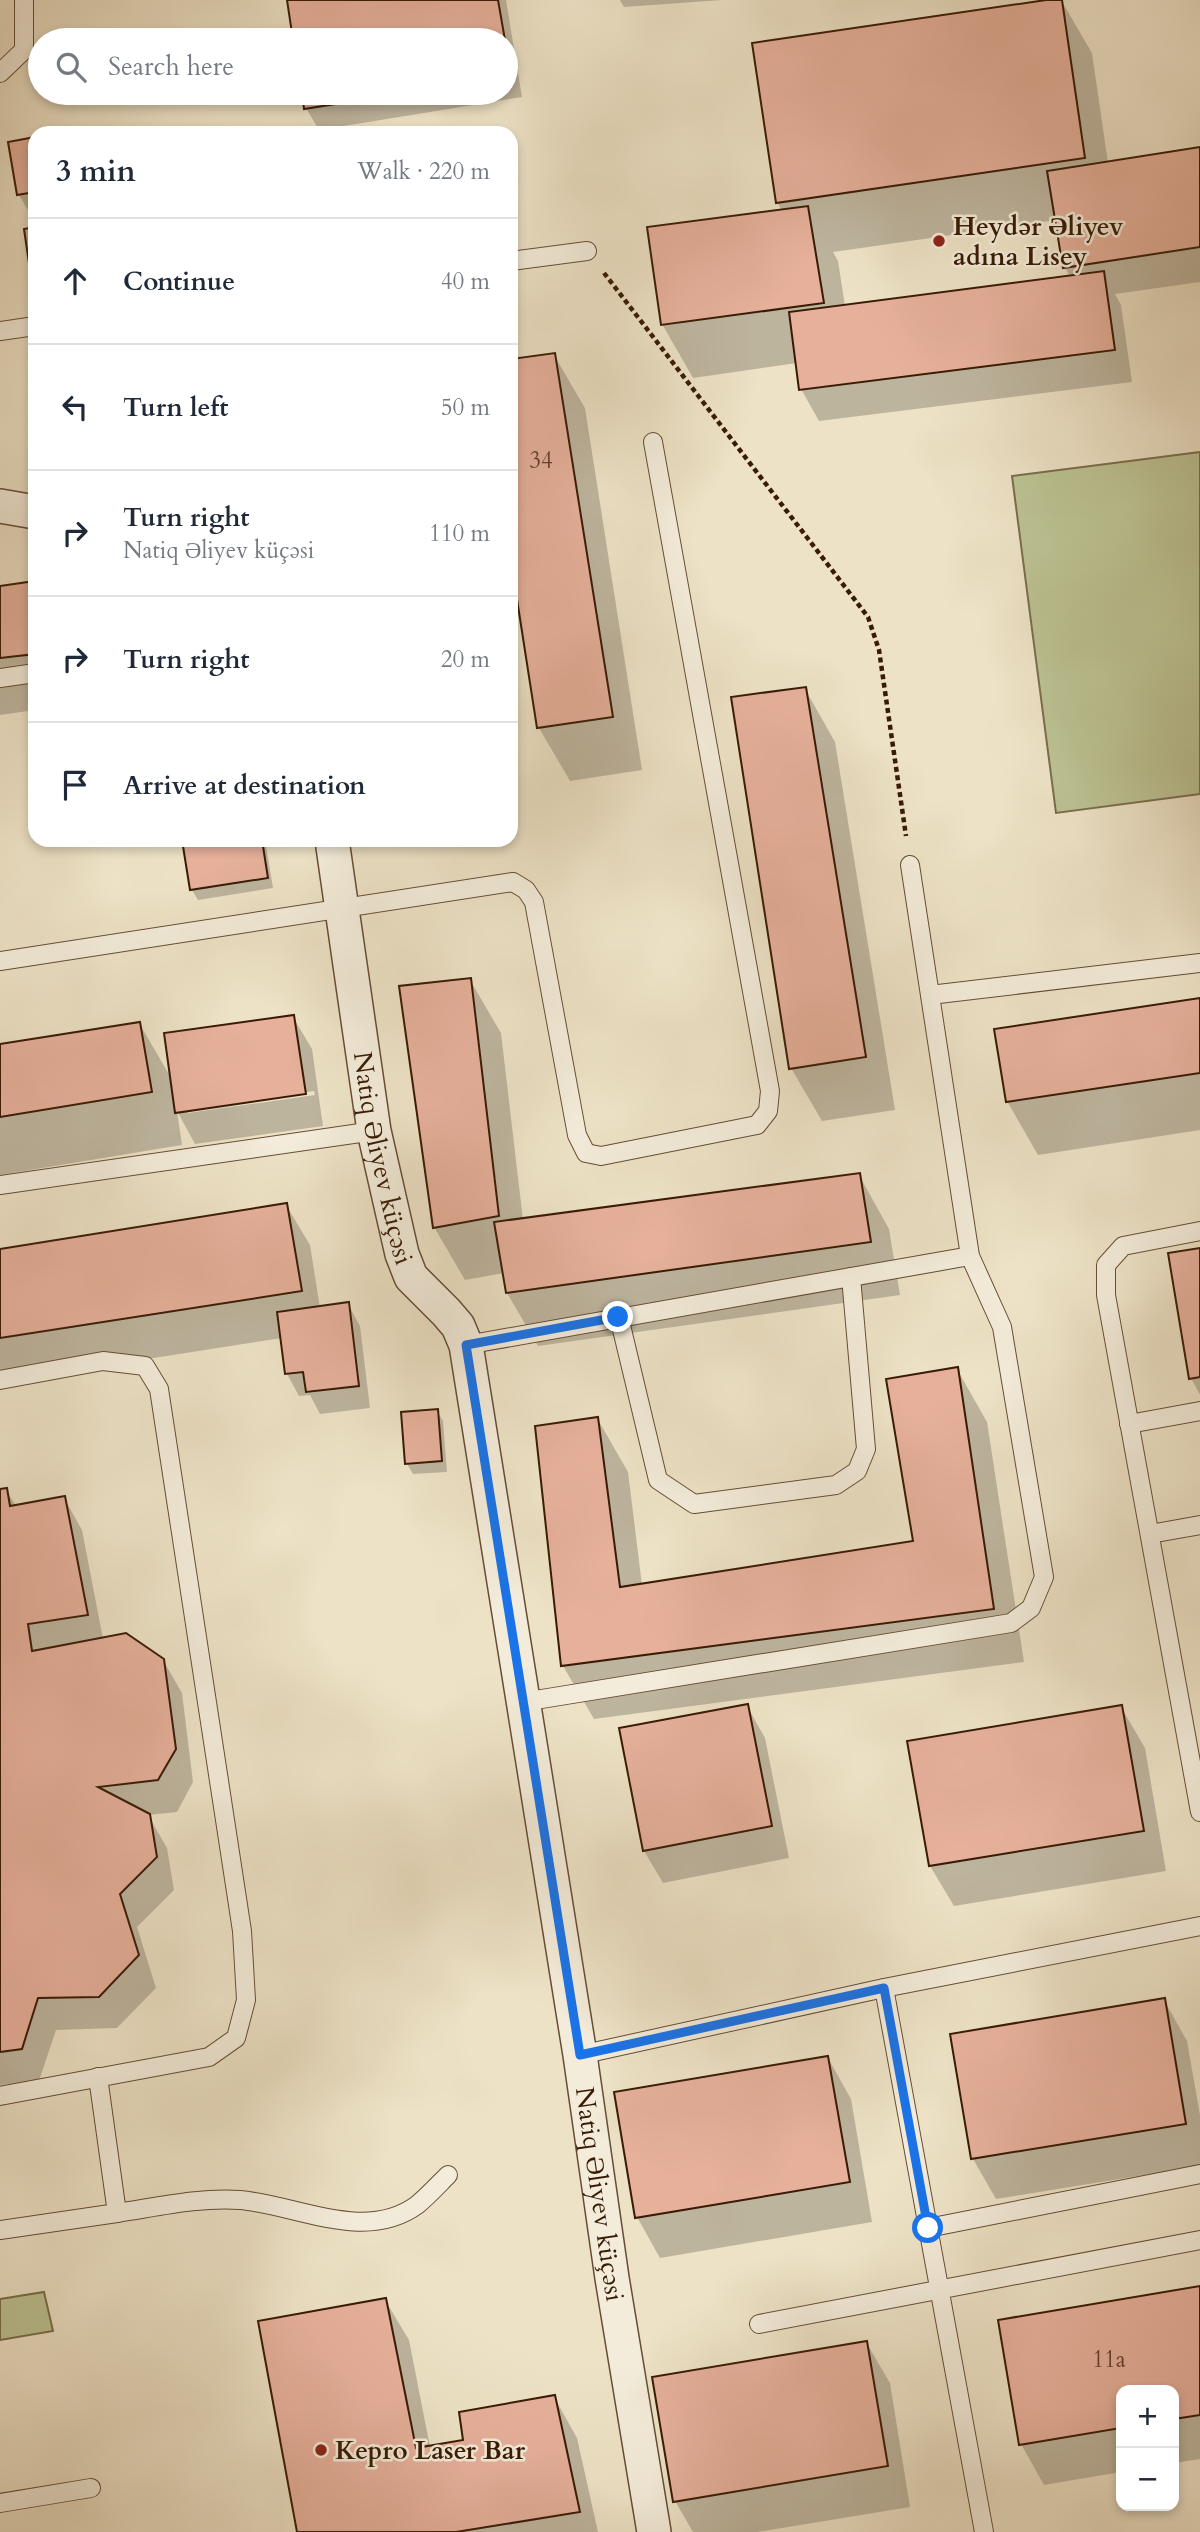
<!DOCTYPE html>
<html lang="en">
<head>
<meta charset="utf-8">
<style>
  body { margin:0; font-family:Cardo,serif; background:#f2f2f3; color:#1f2937 }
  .controls { position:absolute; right:21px; bottom:21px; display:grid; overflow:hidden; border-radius:14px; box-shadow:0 4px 10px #0003 }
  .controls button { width:63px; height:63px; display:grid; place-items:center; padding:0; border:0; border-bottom:2px solid #e0e1e3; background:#fff; color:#1f2937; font:35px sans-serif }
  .stop { position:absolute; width:21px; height:21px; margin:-16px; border:5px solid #1a73e8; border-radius:50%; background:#fff }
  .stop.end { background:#1a73e8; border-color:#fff; box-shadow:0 2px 7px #0008 }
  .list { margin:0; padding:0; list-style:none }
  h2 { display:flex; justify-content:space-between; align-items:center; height:91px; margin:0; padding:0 28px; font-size:30px }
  h2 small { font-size:23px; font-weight:400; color:#747a83 }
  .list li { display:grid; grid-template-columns:46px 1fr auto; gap:21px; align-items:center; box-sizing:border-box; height:126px; padding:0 28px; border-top:2px solid #e0e1e3 }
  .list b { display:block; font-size:26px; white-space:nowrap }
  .list p { margin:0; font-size:23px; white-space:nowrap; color:#747a83 }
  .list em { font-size:23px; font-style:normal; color:#747a83 }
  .icon { flex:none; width:38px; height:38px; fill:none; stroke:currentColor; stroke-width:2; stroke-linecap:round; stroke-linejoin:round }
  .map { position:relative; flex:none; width:1200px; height:2532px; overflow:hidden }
  .search { position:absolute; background:#fff; box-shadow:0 4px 10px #0003; left:28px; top:28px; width:490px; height:77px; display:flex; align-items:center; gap:18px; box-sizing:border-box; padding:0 24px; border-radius:38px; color:#747a83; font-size:26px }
  .panel { position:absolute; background:#fff; box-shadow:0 4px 10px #0003; left:28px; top:126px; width:490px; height:721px; border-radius:21px }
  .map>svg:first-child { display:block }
</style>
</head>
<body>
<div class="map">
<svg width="1200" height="2532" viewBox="0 0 1200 2532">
  <rect width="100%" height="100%" fill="#ede2c6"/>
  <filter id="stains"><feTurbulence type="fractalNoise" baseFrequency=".00286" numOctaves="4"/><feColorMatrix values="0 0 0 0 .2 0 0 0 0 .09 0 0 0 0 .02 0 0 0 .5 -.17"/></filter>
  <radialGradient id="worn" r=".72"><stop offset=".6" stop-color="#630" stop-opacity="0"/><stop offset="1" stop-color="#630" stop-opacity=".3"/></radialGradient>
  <g fill="#bcc293" stroke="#7a6e4c" stroke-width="2">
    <polygon points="1200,452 1200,794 1056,813 1012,476"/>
    <polygon points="44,2292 53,2331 0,2340 0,2299"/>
  </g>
  <g fill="#0003" fill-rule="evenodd">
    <polygon points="289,0 506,0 522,97 319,130 306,108 304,93 506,93 506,40 295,40"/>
    <polygon points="620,0 722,0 624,7"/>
    <path d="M1058,0h3l31,53 16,110 92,-14v133l-85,12 6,11 11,77 -313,39 -18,-32 -4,-26 -104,15 -31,-54 120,-113 -5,-9zM1056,220l9,47 5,10 -225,29 -7,-45 -5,-9z"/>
    <polygon points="35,139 35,216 32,217 19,195"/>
    <polygon points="554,355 585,408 642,770 570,781 539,728 511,550 511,361"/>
    <polygon points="35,583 35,710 0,715 0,588"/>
    <polygon points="805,689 835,742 895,1110 822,1121 791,1068"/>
    <polygon points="184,840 265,840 273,888 198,900 192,890"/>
    <polygon points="470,980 501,1033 523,1220 859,1175 889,1229 900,1295 538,1346 507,1293 504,1273 465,1280 434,1227"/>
    <polygon points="1200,1000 1200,1130 1038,1155 1007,1101"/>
    <path d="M293,1017l19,32 11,77 -128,18 -18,-33 5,34 -182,30v-129l139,-23 34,58zM314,1091l1,4 -127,18v-4z"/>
    <polygon points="286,1205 310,1245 320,1308 348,1304 360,1326 370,1408 320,1414 310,1395 299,1396 287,1374 282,1338 0,1382 0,1251"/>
    <polygon points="1200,1250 1200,1395 1191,1378"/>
    <polygon points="957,1369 987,1422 1024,1662 594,1719 563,1666 597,1418 628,1472 642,1585 916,1542"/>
    <polygon points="437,1411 443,1421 447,1472 413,1474 407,1464"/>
    <polygon points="0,1490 6,1490 16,1506 64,1498 82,1530 103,1639 163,1660 182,1693 193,1782 177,1812 148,1815 167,1848 174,1890 137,1927 156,1988 117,2028 56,2030 39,2081 0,2085"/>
    <polygon points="747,1706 765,1738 789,1858 663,1883 644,1851 621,1729"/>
    <polygon points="1121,1707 1145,1748 1166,1871 954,1906 930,1866 910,1742"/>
    <polygon points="1164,2000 1187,2041 1200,2115 1200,2166 996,2199 973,2159 952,2035"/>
    <polygon points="828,2058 851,2099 872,2222 660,2258 637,2217"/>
    <polygon points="1200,2287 1200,2459 1174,2463 1174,2390 1121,2390 1121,2472 1044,2485 1021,2444"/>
    <polygon points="385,2300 409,2340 430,2447 465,2441 554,2397 577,2438 598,2532 298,2532"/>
    <polygon points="866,2342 890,2383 910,2507 757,2532 693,2532 675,2501"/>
  </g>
  <g fill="#e6b09b" stroke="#391b05" stroke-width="2">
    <polygon points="287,0 498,0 505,40 293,40"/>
    <polygon points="1046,0 1062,0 1085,158 776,203 752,43"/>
    <polygon points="302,93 404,93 304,109"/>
    <polygon points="35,137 35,192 17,195 8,142"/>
    <polygon points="1200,147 1200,247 1063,268 1047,171"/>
    <polygon points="808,206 824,303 661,325 647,227"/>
    <polygon points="35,227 35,284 32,284 24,229"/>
    <polygon points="1104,271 1115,350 799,390 789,312"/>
    <polygon points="555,353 613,717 537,728 511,561 511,359"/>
    <polygon points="35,581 35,654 0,658 0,586"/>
    <polygon points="806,687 866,1057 789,1069 731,697"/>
    <polygon points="182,840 262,840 268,878 190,890"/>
    <polygon points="471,978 499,1216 433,1228 399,986"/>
    <polygon points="1200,998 1200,1073 1006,1102 994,1029"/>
    <polygon points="294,1015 306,1094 175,1113 164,1033"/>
    <polygon points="140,1022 152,1092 0,1117 0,1044"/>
    <polygon points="860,1173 871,1242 506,1293 494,1222"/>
    <polygon points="287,1203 302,1291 0,1338 0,1249"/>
    <polygon points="1200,1248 1200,1377 1189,1379 1168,1253"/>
    <polygon points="349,1302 359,1386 306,1392 303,1372 285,1374 277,1312"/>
    <polygon points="958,1367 994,1609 561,1666 535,1426 598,1417 620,1587 913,1541 886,1379"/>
    <polygon points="438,1409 442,1461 405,1464 401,1412"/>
    <polygon points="7,1488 10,1506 65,1496 88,1615 28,1624 32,1651 126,1633 164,1659 176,1749 158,1780 98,1787 150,1814 157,1857 120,1894 139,1955 99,1997 38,1998 22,2049 0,2052 0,1489"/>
    <polygon points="748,1704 772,1826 643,1851 619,1728"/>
    <polygon points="1122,1705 1144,1831 929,1866 907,1741"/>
    <polygon points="1165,1998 1186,2124 971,2159 950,2034"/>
    <polygon points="828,2056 850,2182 635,2218 614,2092"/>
    <polygon points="1200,2286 1200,2415 1174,2419 1174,2390 1121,2390 1121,2428 1019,2445 998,2320"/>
    <polygon points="386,2298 416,2448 463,2440 459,2412 555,2395 580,2512 456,2532 297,2532 258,2321"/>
    <polygon points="867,2341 888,2466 673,2502 652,2377"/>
  </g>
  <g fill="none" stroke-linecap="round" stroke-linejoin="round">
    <defs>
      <g id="service">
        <polyline points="0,73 24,50 24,0"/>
        <polyline points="511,261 587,251"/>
        <polyline points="0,331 35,326"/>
        <polyline points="0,678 35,673"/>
        <polyline points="0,961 513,882 526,890 534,902 577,1135 586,1153 601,1156 757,1125 768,1111 770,1091 653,442"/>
        <polyline points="930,995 1200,963"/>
        <polyline points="0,1185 374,1131"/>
        <polyline points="1200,1231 1123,1246 1106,1265 1106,1295 1200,1812"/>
        <polyline points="619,1317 658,1480 694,1504 836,1485 857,1471 866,1449 851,1277"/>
        <polyline points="466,1345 970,1256"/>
        <polyline points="0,1380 103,1361 145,1366 159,1389 242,1931 246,2000 236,2038 209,2057 0,2096"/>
        <polyline points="1129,1424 1200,1411"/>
        <polyline points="1150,1534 1200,1525"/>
        <polyline points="523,1702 1011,1623 1031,1608 1044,1577 1002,1327 970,1256 910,865"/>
        <polyline points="884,1988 984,2532"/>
        <polyline points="580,2055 884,1988 1200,1926"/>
        <path d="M117,2213c40,-6 83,-16 123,-13 57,5 125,43 177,5 11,-9 21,-20 31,-30"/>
        <polyline points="928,2228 1200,2174"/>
        <polyline points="0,2230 117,2213 98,2077"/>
        <polyline points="759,2324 1200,2240"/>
        <polyline points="0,2503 91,2488"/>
      </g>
      <g id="minor">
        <polyline points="0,506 35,512"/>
        <path id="s1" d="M332,840l42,291 28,123 9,23 35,35 12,14 8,19 114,710 32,223 42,254"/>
      </g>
    </defs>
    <use href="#service" stroke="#664d35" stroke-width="20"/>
    <use href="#minor" stroke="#664d35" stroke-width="36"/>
    <polyline stroke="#391b05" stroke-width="4.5" stroke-dasharray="5 3.5" stroke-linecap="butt" points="604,273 868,617 879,650 906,836"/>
    <use href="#service" stroke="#f3ecda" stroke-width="18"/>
    <use href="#minor" stroke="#f3ecda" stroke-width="33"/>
  </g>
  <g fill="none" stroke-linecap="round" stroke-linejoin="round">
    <polyline stroke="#1a73e8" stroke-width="9" points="618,1317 466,1345 580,2055 884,1988 928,2228"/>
  </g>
  <g fill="#8f2418" stroke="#f3ecda" stroke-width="2.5">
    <circle cx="939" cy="241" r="7"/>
    <circle cx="321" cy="2450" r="7"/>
  </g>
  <g text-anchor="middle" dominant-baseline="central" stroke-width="5" stroke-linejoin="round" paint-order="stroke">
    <g font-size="23" fill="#64402a">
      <text x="541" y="460">34</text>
      <text x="1109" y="2359">11a</text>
    </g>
    <g font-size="26" font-weight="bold" fill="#391b05" stroke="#f3ecda" text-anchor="start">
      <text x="953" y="226">Heydər Əliyev<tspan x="953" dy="30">adına Lisey</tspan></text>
      <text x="335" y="2450">Kepro Laser Bar</text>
    </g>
    <g font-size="26" fill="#391b05" stroke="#f3ecda">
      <text stroke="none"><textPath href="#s1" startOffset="322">Natiq Əliyev küçəsi</textPath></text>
      <text stroke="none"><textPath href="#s1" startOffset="1393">Natiq Əliyev küçəsi</textPath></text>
    </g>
  </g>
  <rect width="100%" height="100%" filter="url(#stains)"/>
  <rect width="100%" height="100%" fill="url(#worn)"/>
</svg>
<div class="controls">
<button>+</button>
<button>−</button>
</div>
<div class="stop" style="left:928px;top:2228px"></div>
<div class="stop end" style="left:618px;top:1317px"></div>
<div class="search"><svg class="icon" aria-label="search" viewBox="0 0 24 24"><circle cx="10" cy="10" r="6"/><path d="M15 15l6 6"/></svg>Search here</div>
<section class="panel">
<h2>3 min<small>Walk · 220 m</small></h2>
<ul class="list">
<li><svg class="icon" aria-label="ahead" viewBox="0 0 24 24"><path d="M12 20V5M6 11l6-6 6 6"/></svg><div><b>Continue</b></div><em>40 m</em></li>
<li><svg class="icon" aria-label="left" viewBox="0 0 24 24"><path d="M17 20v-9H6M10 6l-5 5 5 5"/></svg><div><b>Turn left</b></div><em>50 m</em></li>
<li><svg class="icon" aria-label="right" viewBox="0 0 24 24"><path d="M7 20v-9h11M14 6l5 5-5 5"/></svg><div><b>Turn right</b><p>Natiq Əliyev küçəsi</p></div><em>110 m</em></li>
<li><svg class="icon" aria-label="right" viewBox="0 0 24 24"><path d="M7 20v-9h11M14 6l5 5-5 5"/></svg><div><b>Turn right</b></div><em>20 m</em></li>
<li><svg class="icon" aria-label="arrive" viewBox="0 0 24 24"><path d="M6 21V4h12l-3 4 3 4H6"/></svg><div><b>Arrive at destination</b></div></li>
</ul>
</section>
</div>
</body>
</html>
